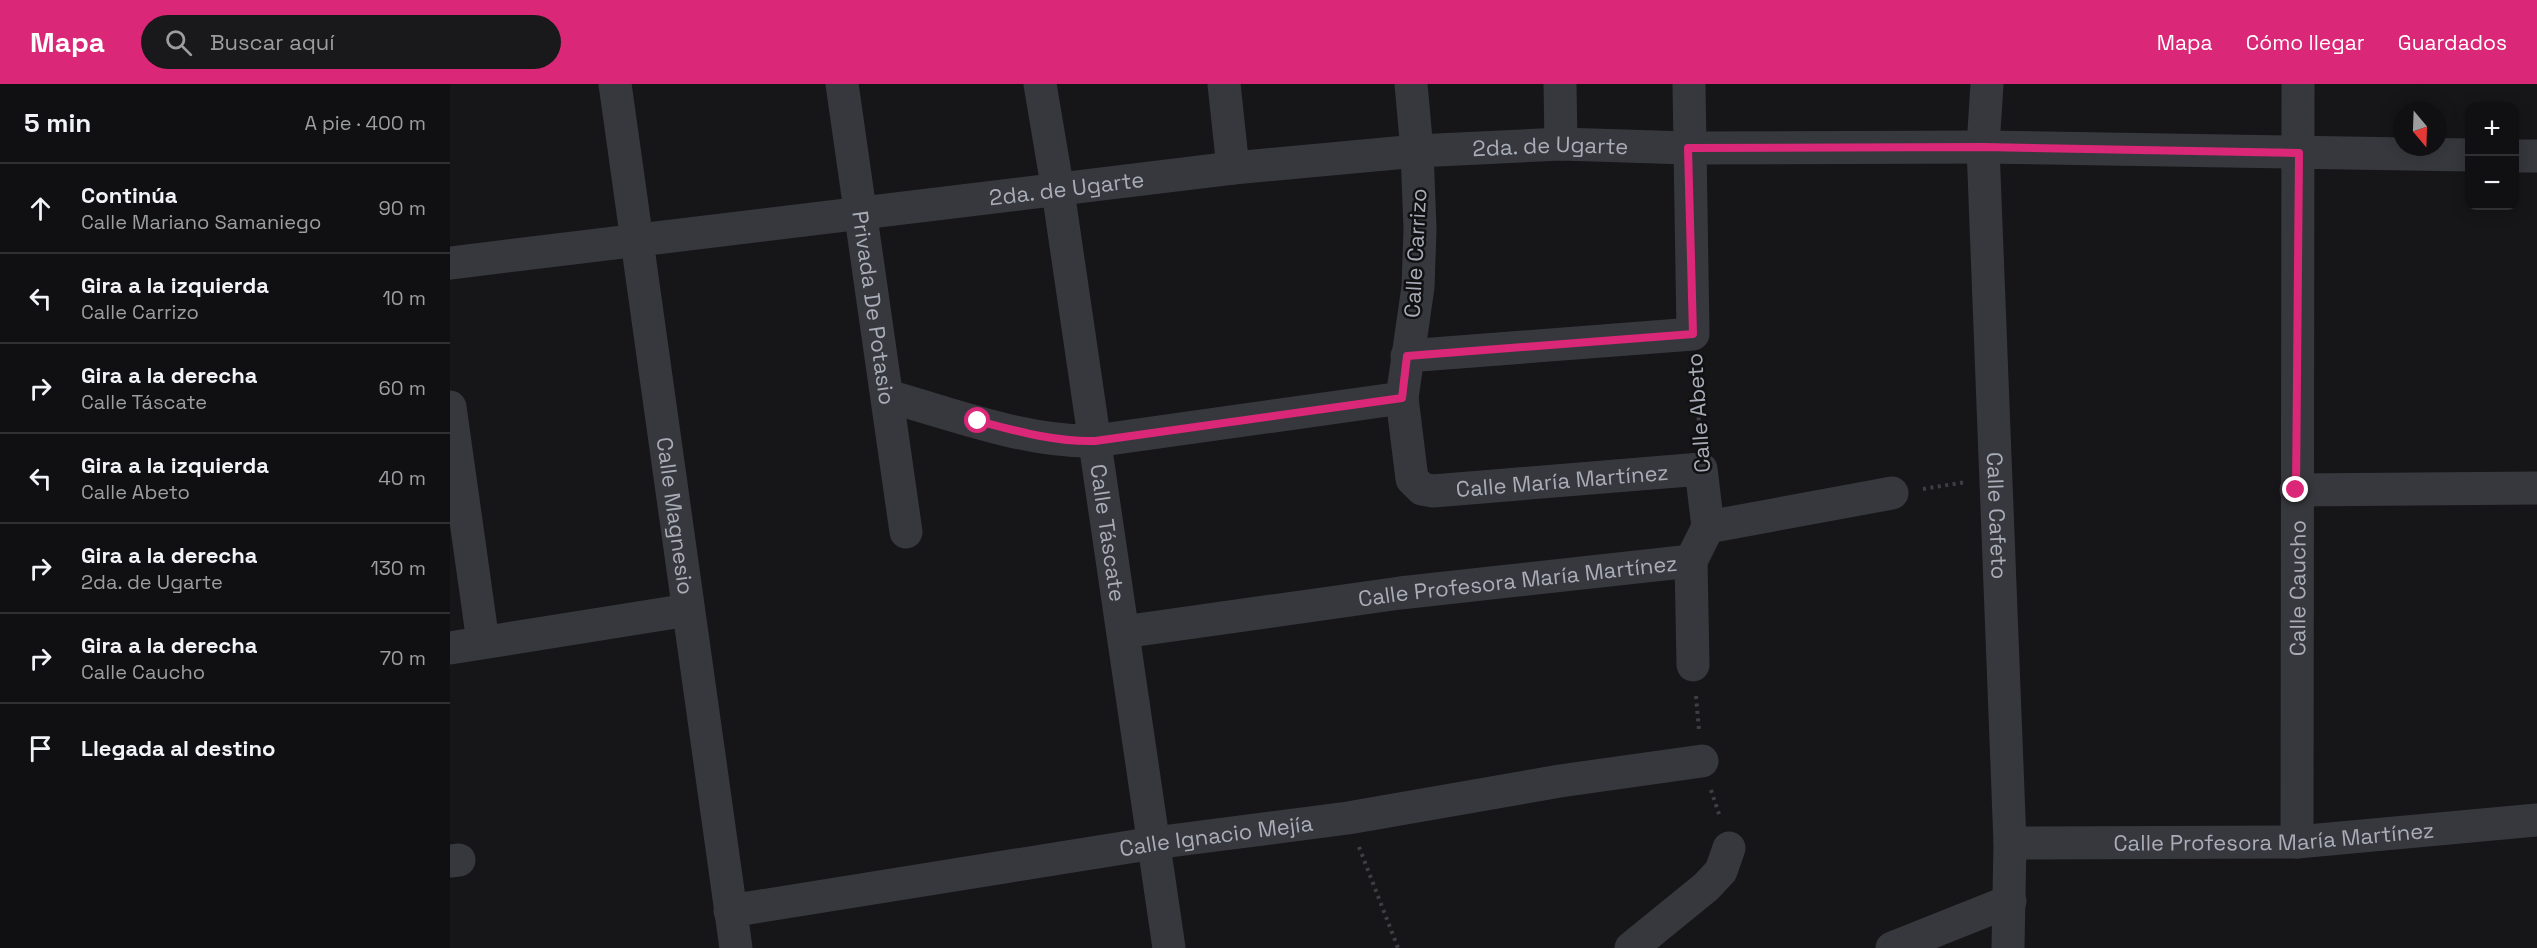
<!DOCTYPE html>
<html lang="es">
<head>
<meta charset="utf-8">
<style>
  body { margin:0; font-family:"Space Grotesk",sans-serif; background:#19191b; color:#f1f3f6 }
  .controls { position:absolute; right:18px; top:18px; display:grid; overflow:hidden; border-radius:12px; box-shadow:0 3px 15px #0003 }
  .controls button { width:54px; height:54px; display:grid; place-items:center; padding:0; border:0; border-bottom:2px solid #303032; background:#101012; color:#f1f3f6; font:30px sans-serif }
  .compass { position:absolute; left:1943px; top:18px; width:54px; height:54px; border-radius:50%; background:#101012; box-shadow:0 3px 15px #0003; rotate:161deg }
  .stop { position:absolute; width:18px; height:18px; margin:-14px; border:4px solid #db2777; border-radius:50%; background:#fff }
  .stop.end { background:#db2777; border-color:#fff; box-shadow:0 2px 6px #0008 }
  .list { margin:0; padding:0; list-style:none }
  h2 { display:flex; justify-content:space-between; align-items:center; height:78px; margin:0; padding:0 24px; font-size:26px }
  h2 small { font-size:20px; font-weight:400; color:#9c9d9f }
  .list li { display:grid; grid-template-columns:39px 1fr auto; gap:18px; align-items:center; box-sizing:border-box; height:90px; padding:0 24px; border-top:2px solid #303032 }
  .list b { display:block; font-size:22px; white-space:nowrap }
  .list p { margin:0; font-size:20px; white-space:nowrap; color:#9c9d9f }
  .list em { font-size:20px; font-style:normal; color:#9c9d9f }
  .icon { flex:none; width:33px; height:33px; fill:none; stroke:currentColor; stroke-width:2; stroke-linecap:round; stroke-linejoin:round }
  .map { position:relative; flex:none; width:2087px; height:864px; overflow:hidden }
  header { display:flex; align-items:center; gap:36px; box-sizing:border-box; height:84px; padding:0 30px; background:#db2777; color:#fff }
  header strong { font-size:28px }
  nav { display:flex; gap:33px; margin-inline-start:auto; font-size:21px }
  .search { width:420px; height:54px; background:#19191b; display:flex; align-items:center; gap:15px; box-sizing:border-box; padding:0 21px; border-radius:33px; color:#9c9d9f; font-size:22px }
  main { display:flex }
  aside { flex:1; background:#101012 }
  .map>svg:first-child { display:block }
</style>
</head>
<body>
<header>
<strong>Mapa</strong>
<div class="search"><svg class="icon" aria-label="search" viewBox="0 0 24 24"><circle cx="10" cy="10" r="6"/><path d="M15 15l6 6"/></svg>Buscar aquí</div>
<nav><a>Mapa</a><a>Cómo llegar</a><a>Guardados</a></nav>
</header>
<main>
<aside>
<h2>5 min<small>A pie · 400 m</small></h2>
<ul class="list">
<li><svg class="icon" aria-label="ahead" viewBox="0 0 24 24"><path d="M12 20V5M6 11l6-6 6 6"/></svg><div><b>Continúa</b><p>Calle Mariano Samaniego</p></div><em>90 m</em></li>
<li><svg class="icon" aria-label="left" viewBox="0 0 24 24"><path d="M17 20v-9H6M10 6l-5 5 5 5"/></svg><div><b>Gira a la izquierda</b><p>Calle Carrizo</p></div><em>10 m</em></li>
<li><svg class="icon" aria-label="right" viewBox="0 0 24 24"><path d="M7 20v-9h11M14 6l5 5-5 5"/></svg><div><b>Gira a la derecha</b><p>Calle Táscate</p></div><em>60 m</em></li>
<li><svg class="icon" aria-label="left" viewBox="0 0 24 24"><path d="M17 20v-9H6M10 6l-5 5 5 5"/></svg><div><b>Gira a la izquierda</b><p>Calle Abeto</p></div><em>40 m</em></li>
<li><svg class="icon" aria-label="right" viewBox="0 0 24 24"><path d="M7 20v-9h11M14 6l5 5-5 5"/></svg><div><b>Gira a la derecha</b><p>2da. de Ugarte</p></div><em>130 m</em></li>
<li><svg class="icon" aria-label="right" viewBox="0 0 24 24"><path d="M7 20v-9h11M14 6l5 5-5 5"/></svg><div><b>Gira a la derecha</b><p>Calle Caucho</p></div><em>70 m</em></li>
<li><svg class="icon" aria-label="arrive" viewBox="0 0 24 24"><path d="M6 21V4h12l-3 4 3 4H6"/></svg><div><b>Llegada al destino</b></div></li>
</ul>
</aside>
<div class="map">
<svg width="2087" height="864" viewBox="0 0 2087 864">
  <rect width="100%" height="100%" fill="#161618"/>
  <g fill="none" stroke-linecap="round" stroke-linejoin="round">
    <g stroke="#3d3f44" stroke-width="4" stroke-dasharray="3 4.5" stroke-linecap="butt">
      <polyline points="1245,281 1250,355"/>
      <polyline points="1473,405 1516,398"/>
      <polyline points="1246,612 1249,646"/>
      <polyline points="1261,706 1270,733"/>
      <polyline points="909,763 948,864"/>
    </g>
    <g stroke="#37383d" stroke-width="33">
      <path id="s1" d="M165,0l121,864"/>
      <path id="s2" d="M392,0l64,448"/>
      <path id="s3" d="M590,0l18,107 111,757"/>
      <polyline points="774,0 783,84"/>
      <path id="s4" d="M961,0l6,67 3,78 -2,58 -16,111 10,81 10,10 11,2 268,-22 7,58"/>
      <polyline points="1110,0 1111,60"/>
      <path id="s5" d="M1537,0l-4,63 27,696 -2,105"/>
      <polyline points="2064,72 2087,72"/>
      <path id="s6" d="M0,179l783,-95 184,-17 144,-7 127,4 295,-1 487,8"/>
      <polyline points="957,272 1243,250 1239,0"/>
      <path d="M437,312c66,18 140,47 208,45l307,-43"/>
      <polyline points="0,323 33,558"/>
      <polyline points="1846,406 2087,404"/>
      <polyline points="1258,443 1442,409"/>
      <polyline points="1241,477 1243,581"/>
      <path id="s7" d="M673,548l277,-39 291,-32 17,-34"/>
      <polyline points="0,564 238,526"/>
      <path id="s8" d="M1847,758l1,-758"/>
      <path id="s9" d="M1560,759l287,-1 240,-22"/>
      <polyline points="0,777 9,776"/>
      <path id="s10" d="M280,827l424,-68 194,-25 212,-37 142,-20"/>
      <polyline points="1181,864 1256,803 1271,787 1279,764"/>
      <polyline points="1442,864 1560,817"/>
    </g>
  </g>
  <g fill="none" stroke-linecap="round" stroke-linejoin="round">
    <path stroke="#db2777" stroke-width="8" d="M528,337c39,10 76,21 117,20l307,-43 5,-42 286,-22 -5,-186 295,-1 316,6 -3,337"/>
  </g>
  <g text-anchor="middle" dominant-baseline="central" stroke-width="5" stroke-linejoin="round" paint-order="stroke">
    <g font-size="22" fill="#a8adb8" stroke="#111113">
      <text stroke="none"><textPath href="#s6" startOffset="1107">2da. de Ugarte</textPath></text>
      <text stroke="none"><textPath href="#s6" startOffset="621">2da. de Ugarte</textPath></text>
      <text transform="translate(965 169) rotate(-87)">Calle Carrizo</text>
      <text stroke="none"><textPath href="#s2" startOffset="226">Privada De Potasio</textPath></text>
      <text transform="translate(1248 329) rotate(-94)">Calle Abeto</text>
      <text stroke="none"><textPath href="#s4" startOffset="552">Calle María Martínez</textPath></text>
      <text stroke="none"><textPath href="#s1" startOffset="436">Calle Magnesio</textPath></text>
      <text stroke="none"><textPath href="#s5" startOffset="432">Calle Cafeto</textPath></text>
      <text stroke="none"><textPath href="#s3" startOffset="454">Calle Táscate</textPath></text>
      <text stroke="none"><textPath href="#s7" startOffset="398">Calle Profesora María Martínez</textPath></text>
      <text stroke="none"><textPath href="#s8" startOffset="254">Calle Caucho</textPath></text>
      <text stroke="none"><textPath href="#s10" startOffset="492">Calle Ignacio Mejía</textPath></text>
      <text stroke="none"><textPath href="#s9" startOffset="264">Calle Profesora María Martínez</textPath></text>
    </g>
  </g>
</svg>
<div class="controls">
<button>+</button>
<button>−</button>
</div>
<svg class="compass" viewBox="-18 -18 36 36"><path d="M0-13l5 13h-10z" fill="#e53935"/><path d="M0 13l5-13h-10z" fill="#9c9d9f"/></svg>
<div class="stop" style="left:528px;top:337px"></div>
<div class="stop end" style="left:1846px;top:406px"></div>
</div>
</main>
</body>
</html>
